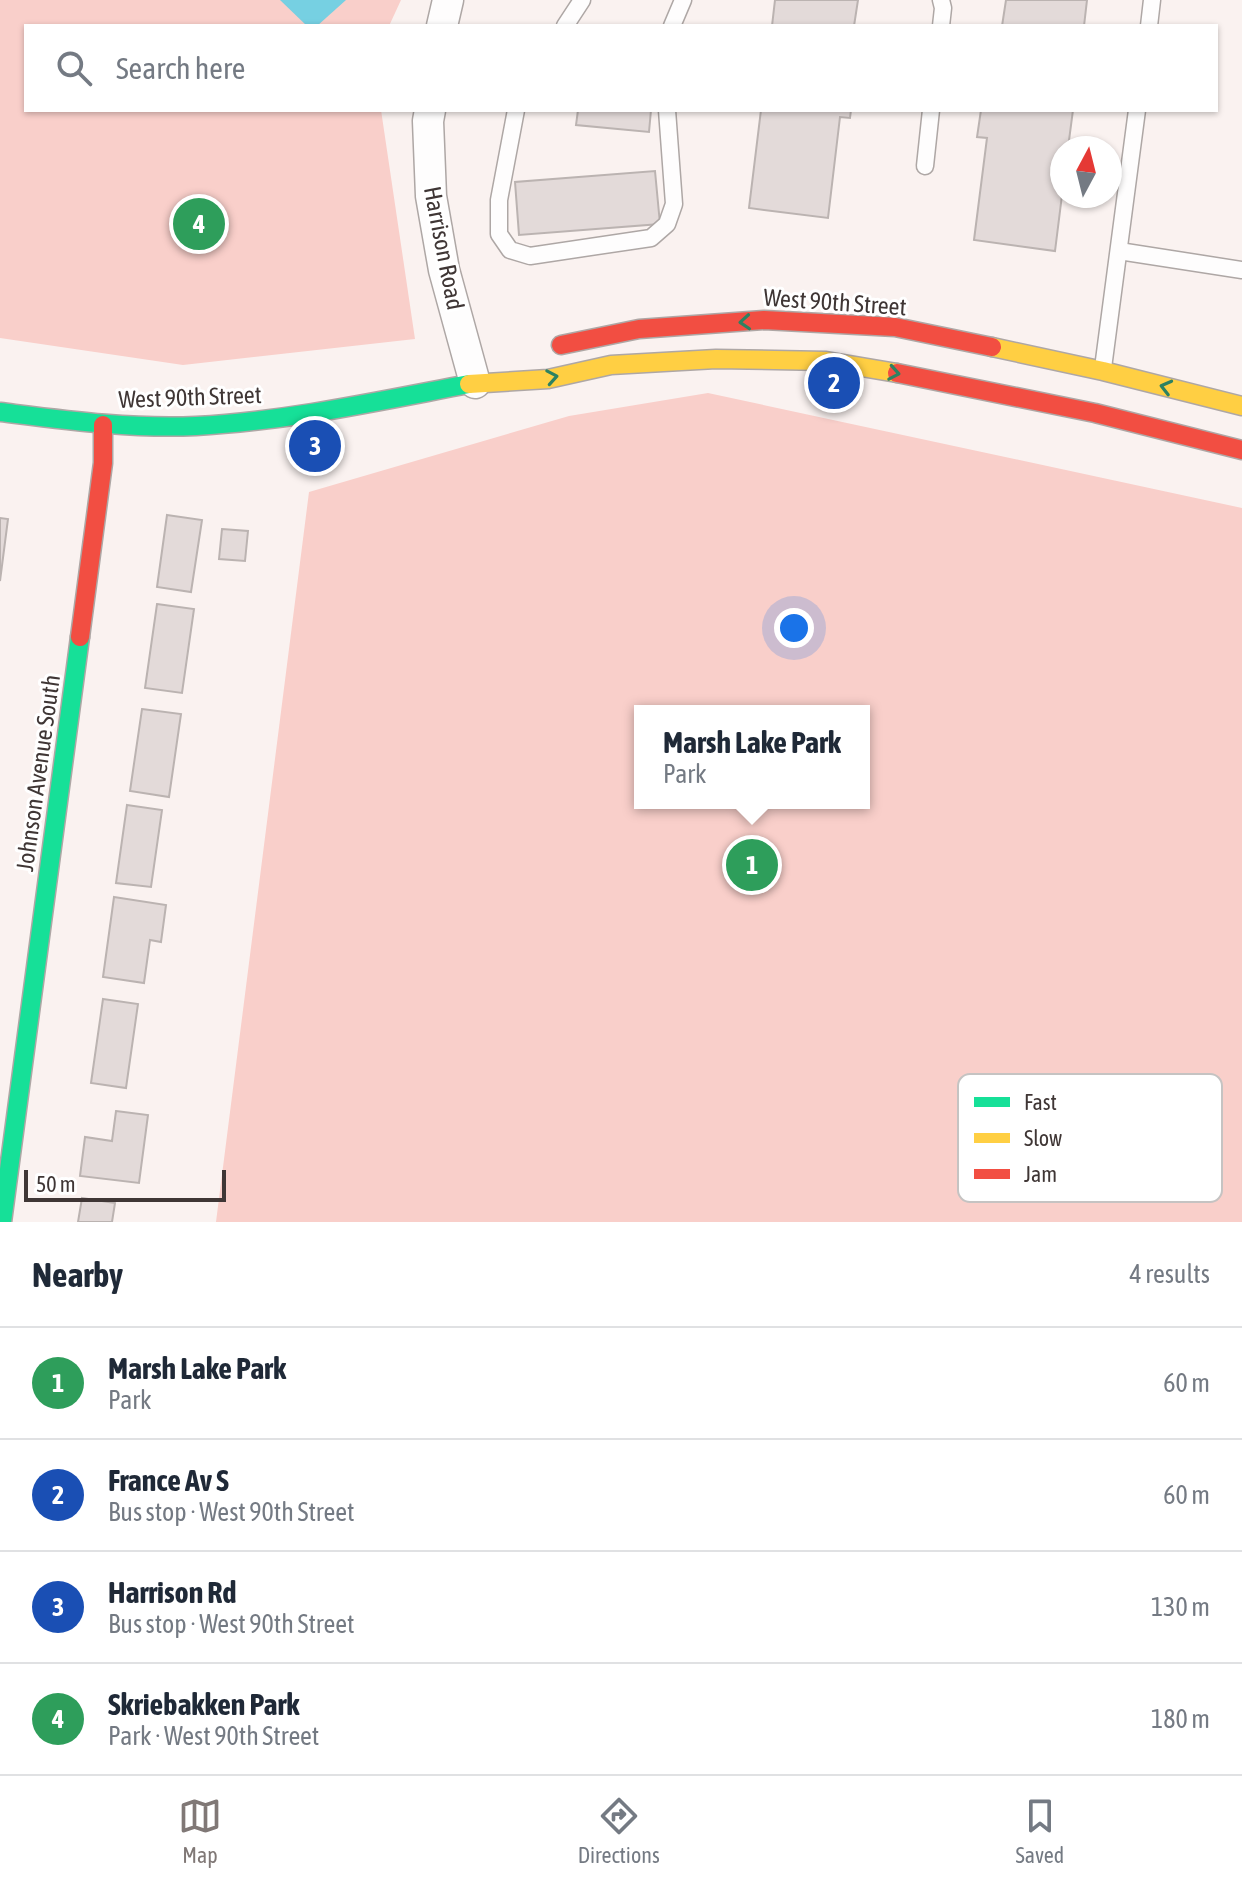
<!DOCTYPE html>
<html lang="en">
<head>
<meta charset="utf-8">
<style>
  body { margin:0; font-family:"Asap Condensed",sans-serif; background:#f6f6f7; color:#1f2937 }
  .compass { position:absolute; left:1050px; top:136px; width:72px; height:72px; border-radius:50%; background:#fff; box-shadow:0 2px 6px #0004; rotate:7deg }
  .scale { position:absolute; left:24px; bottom:20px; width:202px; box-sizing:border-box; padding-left:8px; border:4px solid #3f3635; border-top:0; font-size:22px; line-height:28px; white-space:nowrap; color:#3f3635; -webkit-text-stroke:6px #fff; paint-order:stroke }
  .you { position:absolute; left:794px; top:628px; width:28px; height:28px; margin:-20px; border:6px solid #fff; border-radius:50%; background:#1a73e8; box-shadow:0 0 0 12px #1a73e833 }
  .badge { display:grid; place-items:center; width:52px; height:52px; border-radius:50%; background:#807876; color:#fff; font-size:26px; font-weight:700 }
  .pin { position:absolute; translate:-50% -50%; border:4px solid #fff; box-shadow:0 2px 8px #0006 }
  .popup { position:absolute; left:634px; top:705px; width:236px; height:104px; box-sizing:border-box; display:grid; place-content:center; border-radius:0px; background:#fff; filter:drop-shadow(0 2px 6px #0005); font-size:26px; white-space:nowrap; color:#747a83 }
  .popup b { font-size:30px; color:#1f2937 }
  .popup::after { content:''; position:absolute; left:50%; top:100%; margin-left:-16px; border:16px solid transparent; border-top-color:#fff }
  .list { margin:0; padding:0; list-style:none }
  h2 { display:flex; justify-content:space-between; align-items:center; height:104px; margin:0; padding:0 32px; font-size:34px }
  h2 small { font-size:26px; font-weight:400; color:#747a83 }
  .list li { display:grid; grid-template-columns:52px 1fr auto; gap:24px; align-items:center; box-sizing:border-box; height:112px; padding:0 32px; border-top:2px solid #e0e1e3 }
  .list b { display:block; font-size:30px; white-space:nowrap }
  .list p { margin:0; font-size:26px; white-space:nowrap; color:#747a83 }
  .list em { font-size:26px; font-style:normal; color:#747a83 }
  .icon { flex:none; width:44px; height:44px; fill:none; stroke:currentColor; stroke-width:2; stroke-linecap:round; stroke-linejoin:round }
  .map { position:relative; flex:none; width:1242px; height:1222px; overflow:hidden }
  .search { position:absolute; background:#fff; box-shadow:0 2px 6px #0004; left:24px; right:24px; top:24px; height:88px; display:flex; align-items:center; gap:20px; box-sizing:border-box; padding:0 28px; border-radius:0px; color:#747a83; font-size:30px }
  .sheet { height:552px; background:#fff }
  nav { display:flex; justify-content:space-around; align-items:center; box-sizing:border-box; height:112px; border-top:2px solid #e0e1e3; background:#fff; font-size:22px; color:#747a83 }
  nav a { display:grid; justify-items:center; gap:4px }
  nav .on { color:#807876 }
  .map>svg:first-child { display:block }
</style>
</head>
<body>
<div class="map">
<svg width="1242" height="1222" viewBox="0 0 1242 1222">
  <rect width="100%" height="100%" fill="#faf2f0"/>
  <g fill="#f9cfca" fill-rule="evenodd">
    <polygon points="0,0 401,0 389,26 26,26 26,110 381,110 415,339 183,365 0,338"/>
    <path d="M708,393l534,115v714h-1026l93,-730 260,-76zM864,711v92h-224v-92z"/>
  </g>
  <polygon fill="#76d0e2" points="280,0 346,0 317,26 307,26"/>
  <g fill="#e3dad9" stroke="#bbb3b1" stroke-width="2">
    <polygon points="775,0 858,0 854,26 772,26"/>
    <polygon points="1006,0 1087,0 1084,26 1002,26"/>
    <polygon points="578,110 651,110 649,132 576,125"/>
    <polygon points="761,110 851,110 850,118 840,117 828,218 749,208"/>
    <polygon points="981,110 1073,110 1068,148 1062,148 1062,195 1055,251 974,240 987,138 977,137"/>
    <polygon points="655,171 660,224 519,235 515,182"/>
    <polygon points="167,515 202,520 191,592 157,587"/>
    <polygon points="0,518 8,519 0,581"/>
    <polygon points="222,529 248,531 245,561 219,559"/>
    <polygon points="157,604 194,609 182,693 145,688"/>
    <polygon points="142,709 181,714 169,797 130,791"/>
    <polygon points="127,805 162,810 151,887 116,883"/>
    <polygon points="114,897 166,905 161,942 150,940 144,983 103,977"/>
    <polygon points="103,999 138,1004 126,1088 91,1083"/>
    <polygon points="116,1111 148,1115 139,1183 80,1176 85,1137 112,1141"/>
    <polygon points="82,1198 115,1203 112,1222 78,1222"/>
  </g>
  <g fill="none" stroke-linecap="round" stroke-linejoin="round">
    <defs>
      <g id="lane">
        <polyline points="941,0 943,8 941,26"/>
        <polyline points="565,26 582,0"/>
        <polyline points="672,26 683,0"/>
        <polyline points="1149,26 1152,0"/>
        <polyline points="516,110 499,200 499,234 510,250 530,256 651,238 667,224 674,204 667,110"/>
        <polyline points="925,166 931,110"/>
        <polyline points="1119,251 1242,270"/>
        <polyline points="1103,368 1137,110"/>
      </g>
      <g id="street">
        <polyline points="442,26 448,0"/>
        <polyline points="430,110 428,121 431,196 444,270 475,383"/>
      </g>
      <g id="fast">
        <path d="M0,412c65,8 130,17 196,14 92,-5 183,-25 273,-42"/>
        <polyline points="2,1222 80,637"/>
      </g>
      <g id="slow">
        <polyline points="992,347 1103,371 1242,406"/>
        <polyline points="469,384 548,379 611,365 716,359 826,361 897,373"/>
      </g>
      <g id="jam">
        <polyline points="561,345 639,329 764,320 895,327 992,347"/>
        <polyline points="897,373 1095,413 1242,450"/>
        <polyline points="80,637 103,463 103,425"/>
      </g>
    </defs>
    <use href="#lane" stroke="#aea7a5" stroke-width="19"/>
    <use href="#street" stroke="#aea7a5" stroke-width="33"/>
    <use href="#fast" stroke="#aea7a5" stroke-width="21"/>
    <use href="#slow" stroke="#aea7a5" stroke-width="21"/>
    <use href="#jam" stroke="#aea7a5" stroke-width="21"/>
    <use href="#lane" stroke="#fefdfd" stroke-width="16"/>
    <use href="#street" stroke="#fefdfd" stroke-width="30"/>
    <use href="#fast" stroke="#16e098" stroke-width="18"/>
    <use href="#slow" stroke="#ffcf43" stroke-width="18"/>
    <use href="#jam" stroke="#f24e42" stroke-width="18"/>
  </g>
  <defs><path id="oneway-chevron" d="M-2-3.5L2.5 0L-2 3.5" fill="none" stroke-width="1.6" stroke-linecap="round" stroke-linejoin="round" transform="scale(2)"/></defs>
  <g stroke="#2d8262">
    <use href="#oneway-chevron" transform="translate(745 322) rotate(176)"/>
    <use href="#oneway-chevron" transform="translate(894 373) rotate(10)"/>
    <use href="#oneway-chevron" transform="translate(552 377) rotate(-10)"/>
    <use href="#oneway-chevron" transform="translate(1166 387) rotate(-166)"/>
  </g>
  <g text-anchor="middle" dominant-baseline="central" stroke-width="6" stroke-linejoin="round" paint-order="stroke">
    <g font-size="24" fill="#3f3635" stroke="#fff">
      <text transform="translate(444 248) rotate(79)">Harrison Road</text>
      <text transform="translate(835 302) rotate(4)">West 90th Street</text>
      <text transform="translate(190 397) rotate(-2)">West 90th Street</text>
      <text transform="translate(38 773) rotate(-82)">Johnson Avenue South</text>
    </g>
  </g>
  <rect x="958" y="1074" width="264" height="128" rx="12" fill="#fff" stroke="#c5c3c2" stroke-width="2"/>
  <rect x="974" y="1097" width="36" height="10" fill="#16e098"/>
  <rect x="974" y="1133" width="36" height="10" fill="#ffcf43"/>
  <rect x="974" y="1169" width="36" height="10" fill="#f24e42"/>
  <g font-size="22" fill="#3f3635">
    <text x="1024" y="1110">Fast</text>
    <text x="1024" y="1146">Slow</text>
    <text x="1024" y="1182">Jam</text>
  </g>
</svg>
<svg class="compass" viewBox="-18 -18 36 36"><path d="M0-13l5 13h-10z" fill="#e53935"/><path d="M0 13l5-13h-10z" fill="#747a83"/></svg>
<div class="scale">50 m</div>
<div class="you"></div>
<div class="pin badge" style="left:752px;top:865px;background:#2e9e5b">1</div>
<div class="popup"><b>Marsh Lake Park</b>Park</div>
<div class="pin badge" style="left:834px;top:383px;background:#1a4fb4">2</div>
<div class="pin badge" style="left:315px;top:446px;background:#1a4fb4">3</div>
<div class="pin badge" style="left:199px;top:224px;background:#2e9e5b">4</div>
<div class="search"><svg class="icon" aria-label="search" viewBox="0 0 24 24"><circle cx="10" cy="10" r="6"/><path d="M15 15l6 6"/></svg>Search here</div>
</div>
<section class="sheet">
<h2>Nearby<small>4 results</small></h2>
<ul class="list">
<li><span class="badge" style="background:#2e9e5b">1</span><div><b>Marsh Lake Park</b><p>Park</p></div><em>60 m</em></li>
<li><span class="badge" style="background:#1a4fb4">2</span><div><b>France Av S</b><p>Bus stop · West 90th Street</p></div><em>60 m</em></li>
<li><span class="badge" style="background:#1a4fb4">3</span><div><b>Harrison Rd</b><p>Bus stop · West 90th Street</p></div><em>130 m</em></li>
<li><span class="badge" style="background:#2e9e5b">4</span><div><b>Skriebakken Park</b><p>Park · West 90th Street</p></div><em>180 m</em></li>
</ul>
</section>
<nav>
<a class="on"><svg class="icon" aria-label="map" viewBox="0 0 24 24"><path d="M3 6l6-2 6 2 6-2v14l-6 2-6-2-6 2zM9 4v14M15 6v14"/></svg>Map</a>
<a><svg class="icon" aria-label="directions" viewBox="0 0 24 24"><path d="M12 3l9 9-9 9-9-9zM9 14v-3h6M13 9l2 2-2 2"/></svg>Directions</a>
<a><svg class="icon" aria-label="saved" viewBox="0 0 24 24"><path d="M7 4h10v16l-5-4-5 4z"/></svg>Saved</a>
</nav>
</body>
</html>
